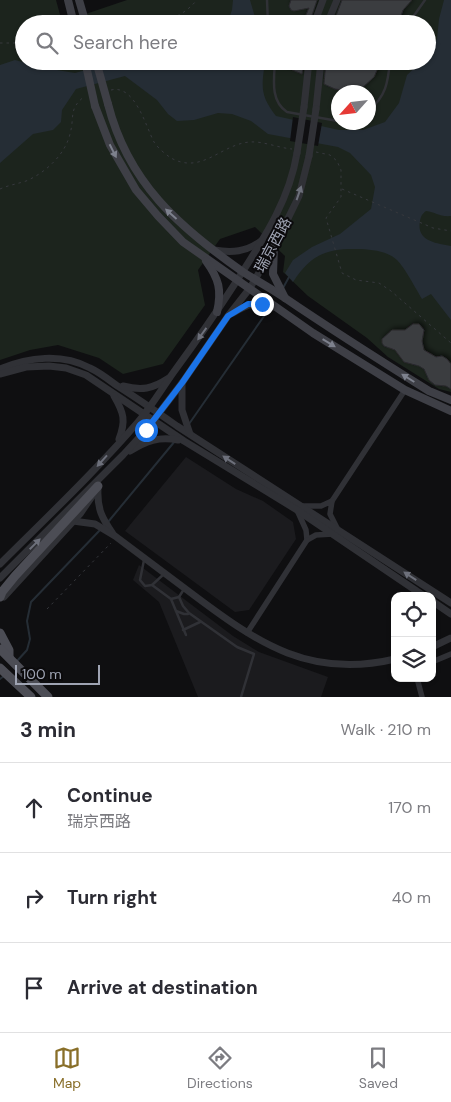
<!DOCTYPE html>
<html lang="en">
<head>
<meta charset="utf-8">
<style>
  body { margin:0; font-family:"DM Sans","Noto Sans SC",sans-serif; background:#f7f7f7; color:#2b2b33 }
  .controls { position:absolute; right:15px; bottom:15px; display:grid; overflow:hidden; border-radius:10px; box-shadow:0 1px 4px #0004 }
  .controls button { width:45px; height:45px; display:grid; place-items:center; padding:0; border:0; border-bottom:1px solid #e1e1e2; background:#fff; color:#2b2b33; font:25px sans-serif }
  .compass { position:absolute; left:331px; top:85px; width:45px; height:45px; border-radius:50%; background:#fff; box-shadow:0 1px 4px #0004; rotate:243deg }
  .scale { position:absolute; left:15px; bottom:12px; width:85px; box-sizing:border-box; padding-left:5px; border:2px solid #9fa4b3; border-top:0; font-size:14px; line-height:18px; white-space:nowrap; color:#9fa4b3; -webkit-text-stroke:4px #0b0a0c; paint-order:stroke }
  .stop { position:absolute; width:15px; height:15px; margin:-11px; border:4px solid #1a73e8; border-radius:50%; background:#fff }
  .stop.end { background:#1a73e8; border-color:#fff; box-shadow:0 1px 5px #0008 }
  .list { margin:0; padding:0; list-style:none }
  h2 { display:flex; justify-content:space-between; align-items:center; height:65px; margin:0; padding:0 20px; font-size:21px }
  h2 small { font-size:16px; font-weight:400; color:#7c7c81 }
  .list li { display:grid; grid-template-columns:32px 1fr auto; gap:15px; align-items:center; box-sizing:border-box; height:90px; padding:0 20px; border-top:1px solid #e1e1e2 }
  .list b { display:block; font-size:19px; white-space:nowrap }
  .list p { margin:0; font-size:16px; white-space:nowrap; color:#7c7c81 }
  .list em { font-size:16px; font-style:normal; color:#7c7c81 }
  .icon { flex:none; width:28px; height:28px; fill:none; stroke:currentColor; stroke-width:2; stroke-linecap:round; stroke-linejoin:round }
  .map { position:relative; flex:none; width:451px; height:697px; overflow:hidden }
  .search { position:absolute; background:#fff; box-shadow:0 1px 4px #0004; left:15px; right:15px; top:15px; height:55px; display:flex; align-items:center; gap:12px; box-sizing:border-box; padding:0 18px; border-radius:28px; color:#7c7c81; font-size:19px }
  .sheet { height:335px; background:#fff }
  nav { display:flex; justify-content:space-around; align-items:center; box-sizing:border-box; height:70px; border-top:1px solid #e1e1e2; background:#fff; font-size:14px; color:#7c7c81 }
  nav a { display:grid; justify-items:center; gap:2px }
  nav .on { color:#896f29 }
  .map>svg:first-child { display:block }
</style>
</head>
<body>
<div class="map">
<svg width="451" height="697" viewBox="0 0 451 697">
  <defs>
    <filter id="shadow"><feDropShadow dx="2" dy="-2" stdDeviation="2.5" flood-color="#0009"/></filter>
  </defs>
  <rect width="100%" height="100%" fill="#0f0f11"/>
  <g fill="#1b1b1e">
    <polygon points="186,457 236,489 263,501 293,522 296,539 249,610 235,612 125,531"/>
    <polygon points="139,565 233,636 259,652 328,677 321,697 198,697 159,602 133,580"/>
  </g>
  <path fill="#1c241d" fill-rule="evenodd" d="M0,0h56l6,22 65,-22h324v392l-12,-3 -51,-32 -21,-19 -59,-42 -25,-24 2,-16 -30,-29 -35,12 -22,31 7,35 -42,59 -40,10 -24,-16 -41,-13 -28,5 -30,10zM24,24h403v37h-403zM338,92h30v30h-30z"/>
  <g fill="#252d35">
    <polygon points="233,0 250,0 257,24 227,24 232,10"/>
    <path d="M444,0h7v216c-12,1 -15,-4 -25,-5 -4,3 -5,5 -6,10 -4,20 16,22 31,25v74l-20,-26 -9,5c-6,-10 -17,-31 -25,-39 -10,-9 -23,-10 -36,-11 -33,-1 -49,4 -68,33l-8,-9 8,-13 19,-13 28,-13 31,-25 4,-22 -4,-12 -21,-22 -12,-6 -70,-13 -17,-13 -19,-7 -14,-1 -24,7 -17,1 -9,-7 -11,-14 -32,-24 -49,13 -14,21 -1,12 -8,8 -20,4 -33,29v-98l15,-5 30,8 30,5 32,-9 20,-3h138c-3,25 -6,33 11,55l63,14h24l22,-8 14,-19 8,-28 15,-14h5v-5l10,-17 2,-20z"/>
  </g>
  <polygon fill="#0f0f11" points="293,117 322,123 318,146 290,141"/>
  <g fill="none" stroke-linecap="round" stroke-linejoin="round">
    <g stroke="#252d35" stroke-width="2">
      <polyline points="283,288 289,277"/>
      <polyline points="189,424 269,309"/>
      <polyline points="108,522 175,441"/>
      <polyline points="17,661 27,650 30,639 27,621 31,602 101,529"/>
      <polyline points="0,679 4,676"/>
    </g>
  </g>
  <g fill="#3b3c41" stroke="#2a292d" filter="url(#shadow)">
    <polygon points="291,0 317,0 309,24 302,24 309,8 294,11 291,10 289,6"/>
    <polygon points="342,0 412,0 403,10 398,24 333,24"/>
    <polygon points="285,61 304,61 302,74 283,66"/>
    <polygon points="326,61 381,61 374,77 362,88 349,91 335,89 324,84"/>
    <polygon points="413,324 419,324 424,330 422,341 424,350 436,357 442,356 447,359 451,364 451,389 446,386 435,385 429,380 424,369 419,366 404,362 395,350 384,346 382,343 382,339 392,330 405,330"/>
  </g>
  <g fill="none" stroke-linecap="round" stroke-linejoin="round">
    <g stroke="#36383d" stroke-width="1" stroke-dasharray="2.5 4" stroke-linecap="butt">
      <path d="M146,24c24,-6 33,-4 51,-24"/>
      <polyline points="0,43 19,43 24,45"/>
      <polyline points="64,61 78,62"/>
      <path d="M111,90c24,-6 35,37 43,52 4,6 11,12 17,16 31,17 50,-14 79,-16 13,-1 29,6 42,7"/>
      <polyline points="316,152 330,155 337,161 341,170 341,197 326,218 342,273 356,280 379,283 391,291 451,343"/>
      <path d="M0,189c9,-4 17,-5 26,-8 19,-8 39,-26 44,-47 5,-18 -2,-25 15,-38"/>
      <polyline points="342,189 433,228 451,231"/>
      <polyline points="47,609 111,543"/>
    </g>
    <g stroke="#303136" stroke-width="2.5">
      <polyline points="267,0 268,24"/>
      <polyline points="408,24 425,0"/>
      <path d="M275,61c-1,18 -5,40 12,51l51,9"/>
      <path d="M368,111c18,-14 20,-29 22,-50"/>
      <polyline points="144,560 140,580 145,586 152,585 164,574"/>
      <polyline points="152,585 171,599 186,635"/>
      <polyline points="179,597 183,606 189,613 237,647 254,654 241,697"/>
      <polyline points="171,599 179,597 184,589"/>
      <polyline points="176,611 184,614 188,614"/>
      <polyline points="183,630 200,622"/>
    </g>
    <g stroke="#303136" stroke-width="5.5">
      <polyline points="332,501 405,390"/>
      <polyline points="300,506 321,506 332,501 330,514 338,530"/>
      <polyline points="297,510 306,530 307,540 316,535 333,534"/>
      <polyline points="247,633 307,540"/>
      <polyline points="432,662 451,654"/>
      <polyline points="417,678 422,697"/>
    </g>
    <g stroke="#303136" stroke-width="7">
      <polyline points="314,24 323,0"/>
      <polyline points="327,24 337,0"/>
      <polyline points="304,107 309,61"/>
      <polyline points="316,109 321,61"/>
      <path d="M214,250c18,3 32,2 47,-9"/>
      <path d="M233,313c17,-10 21,-11 41,-6"/>
      <path d="M0,369c28,-12 62,-16 90,-1 9,4 18,11 26,17 21,13 41,27 61,41l274,177"/>
      <polyline points="0,374 26,367 49,366 66,368 86,375 184,441 297,510 424,596"/>
      <polyline points="182,383 182,410 190,434"/>
      <path d="M123,386c19,5 29,3 46,-8"/>
      <path d="M114,396c10,17 12,25 5,43"/>
      <path d="M130,451c16,-10 29,-15 48,-11"/>
      <path d="M98,489c-1,20 4,29 15,45"/>
      <path d="M73,521l22,3 20,12c27,20 53,40 80,60 64,48 116,83 200,63"/>
      <path d="M0,564c46,-46 95,-92 138,-142 13,-15 23,-32 35,-49 22,-30 43,-60 63,-91 26,-41 53,-80 61,-129"/>
      <polyline points="0,578 123,455 146,430 182,383 228,316 250,288 274,247 299,196 309,156"/>
      <polyline points="4,597 80,514 95,492"/>
      <polyline points="432,601 451,614"/>
      <polyline points="432,647 451,638"/>
    </g>
    <g stroke="#3e3f46" stroke-width="8">
      <polyline points="68,0 74,24"/>
      <polyline points="79,0 86,24"/>
      <path d="M108,104c20,79 71,123 135,168 14,9 29,17 42,26 47,32 96,63 144,93l22,9"/>
      <polyline points="95,106 110,145 136,190 158,216 183,242 313,333 405,390 451,411"/>
      <polyline points="274,247 273,274 285,298"/>
      <path d="M206,261c13,18 16,29 11,51"/>
    </g>
    <g stroke="#4c4d55" stroke-width="9">
      <polyline points="0,597 2,592 15,576 98,486"/>
      <polyline points="0,633 9,650 9,657"/>
      <polyline points="0,649 48,697"/>
      <polyline points="0,668 31,697"/>
    </g>
    <g stroke="#303136" stroke-width="7">
      <polyline points="297,153 304,107"/>
      <polyline points="309,156 316,109"/>
    </g>
    <g stroke="#3e3f46" stroke-width="8">
      <polyline points="85,61 95,106"/>
      <polyline points="96,61 108,104"/>
    </g>
  </g>
  <defs><path id="oneway-solid" d="M-6-.8H1V-3.2L6.5 0L1 3.2V.8H-6Z" transform="scale(1.25)"/></defs>
  <g fill="#7d818d">
    <use href="#oneway-solid" transform="translate(113 151) rotate(63)"/>
    <use href="#oneway-solid" transform="translate(171 214) rotate(-138)"/>
    <use href="#oneway-solid" transform="translate(329 343) rotate(31)"/>
    <use href="#oneway-solid" transform="translate(408 378) rotate(-148)"/>
  </g>
  <g fill="#6d707b">
    <use href="#oneway-solid" transform="translate(299 193) rotate(-71)"/>
    <use href="#oneway-solid" transform="translate(202 334) rotate(126)"/>
    <use href="#oneway-solid" transform="translate(229 460) rotate(-147)"/>
    <use href="#oneway-solid" transform="translate(102 461) rotate(132)"/>
    <use href="#oneway-solid" transform="translate(35 544) rotate(-45)"/>
    <use href="#oneway-solid" transform="translate(410 576) rotate(-147)"/>
  </g>
  <g fill="none" stroke-linecap="round" stroke-linejoin="round">
    <polyline stroke="#1a73e8" stroke-width="6" points="146,430 182,383 228,316 248,304 262,304"/>
  </g>
  <g text-anchor="middle" dominant-baseline="central" stroke-width="4" stroke-linejoin="round" paint-order="stroke">
    <g font-size="15" fill="#9fa4b3" stroke="#0b0a0c">
      <text transform="translate(273 245) rotate(-62)">瑞京西路</text>
    </g>
  </g>
</svg>
<div class="controls">
<button><svg class="icon" aria-label="locate" viewBox="0 0 24 24"><circle cx="12" cy="12" r="6"/><path d="M12 2v4M12 18v4M2 12h4M18 12h4"/></svg></button>
<button><svg class="icon" aria-label="layers" viewBox="0 0 24 24"><path d="M12 4l9 5-9 5-9-5zM3 14l9 5 9-5"/></svg></button>
</div>
<svg class="compass" viewBox="-18 -18 36 36"><path d="M0-13l5 13h-10z" fill="#e53935"/><path d="M0 13l5-13h-10z" fill="#7c7c81"/></svg>
<div class="scale">100 m</div>
<div class="stop" style="left:146px;top:430px"></div>
<div class="stop end" style="left:262px;top:304px"></div>
<div class="search"><svg class="icon" aria-label="search" viewBox="0 0 24 24"><circle cx="10" cy="10" r="6"/><path d="M15 15l6 6"/></svg>Search here</div>
</div>
<section class="sheet">
<h2>3 min<small>Walk · 210 m</small></h2>
<ul class="list">
<li><svg class="icon" aria-label="ahead" viewBox="0 0 24 24"><path d="M12 20V5M6 11l6-6 6 6"/></svg><div><b>Continue</b><p>瑞京西路</p></div><em>170 m</em></li>
<li><svg class="icon" aria-label="right" viewBox="0 0 24 24"><path d="M7 20v-9h11M14 6l5 5-5 5"/></svg><div><b>Turn right</b></div><em>40 m</em></li>
<li><svg class="icon" aria-label="arrive" viewBox="0 0 24 24"><path d="M6 21V4h12l-3 4 3 4H6"/></svg><div><b>Arrive at destination</b></div></li>
</ul>
</section>
<nav>
<a class="on"><svg class="icon" aria-label="map" viewBox="0 0 24 24"><path d="M3 6l6-2 6 2 6-2v14l-6 2-6-2-6 2zM9 4v14M15 6v14"/></svg>Map</a>
<a><svg class="icon" aria-label="directions" viewBox="0 0 24 24"><path d="M12 3l9 9-9 9-9-9zM9 14v-3h6M13 9l2 2-2 2"/></svg>Directions</a>
<a><svg class="icon" aria-label="saved" viewBox="0 0 24 24"><path d="M7 4h10v16l-5-4-5 4z"/></svg>Saved</a>
</nav>
</body>
</html>
